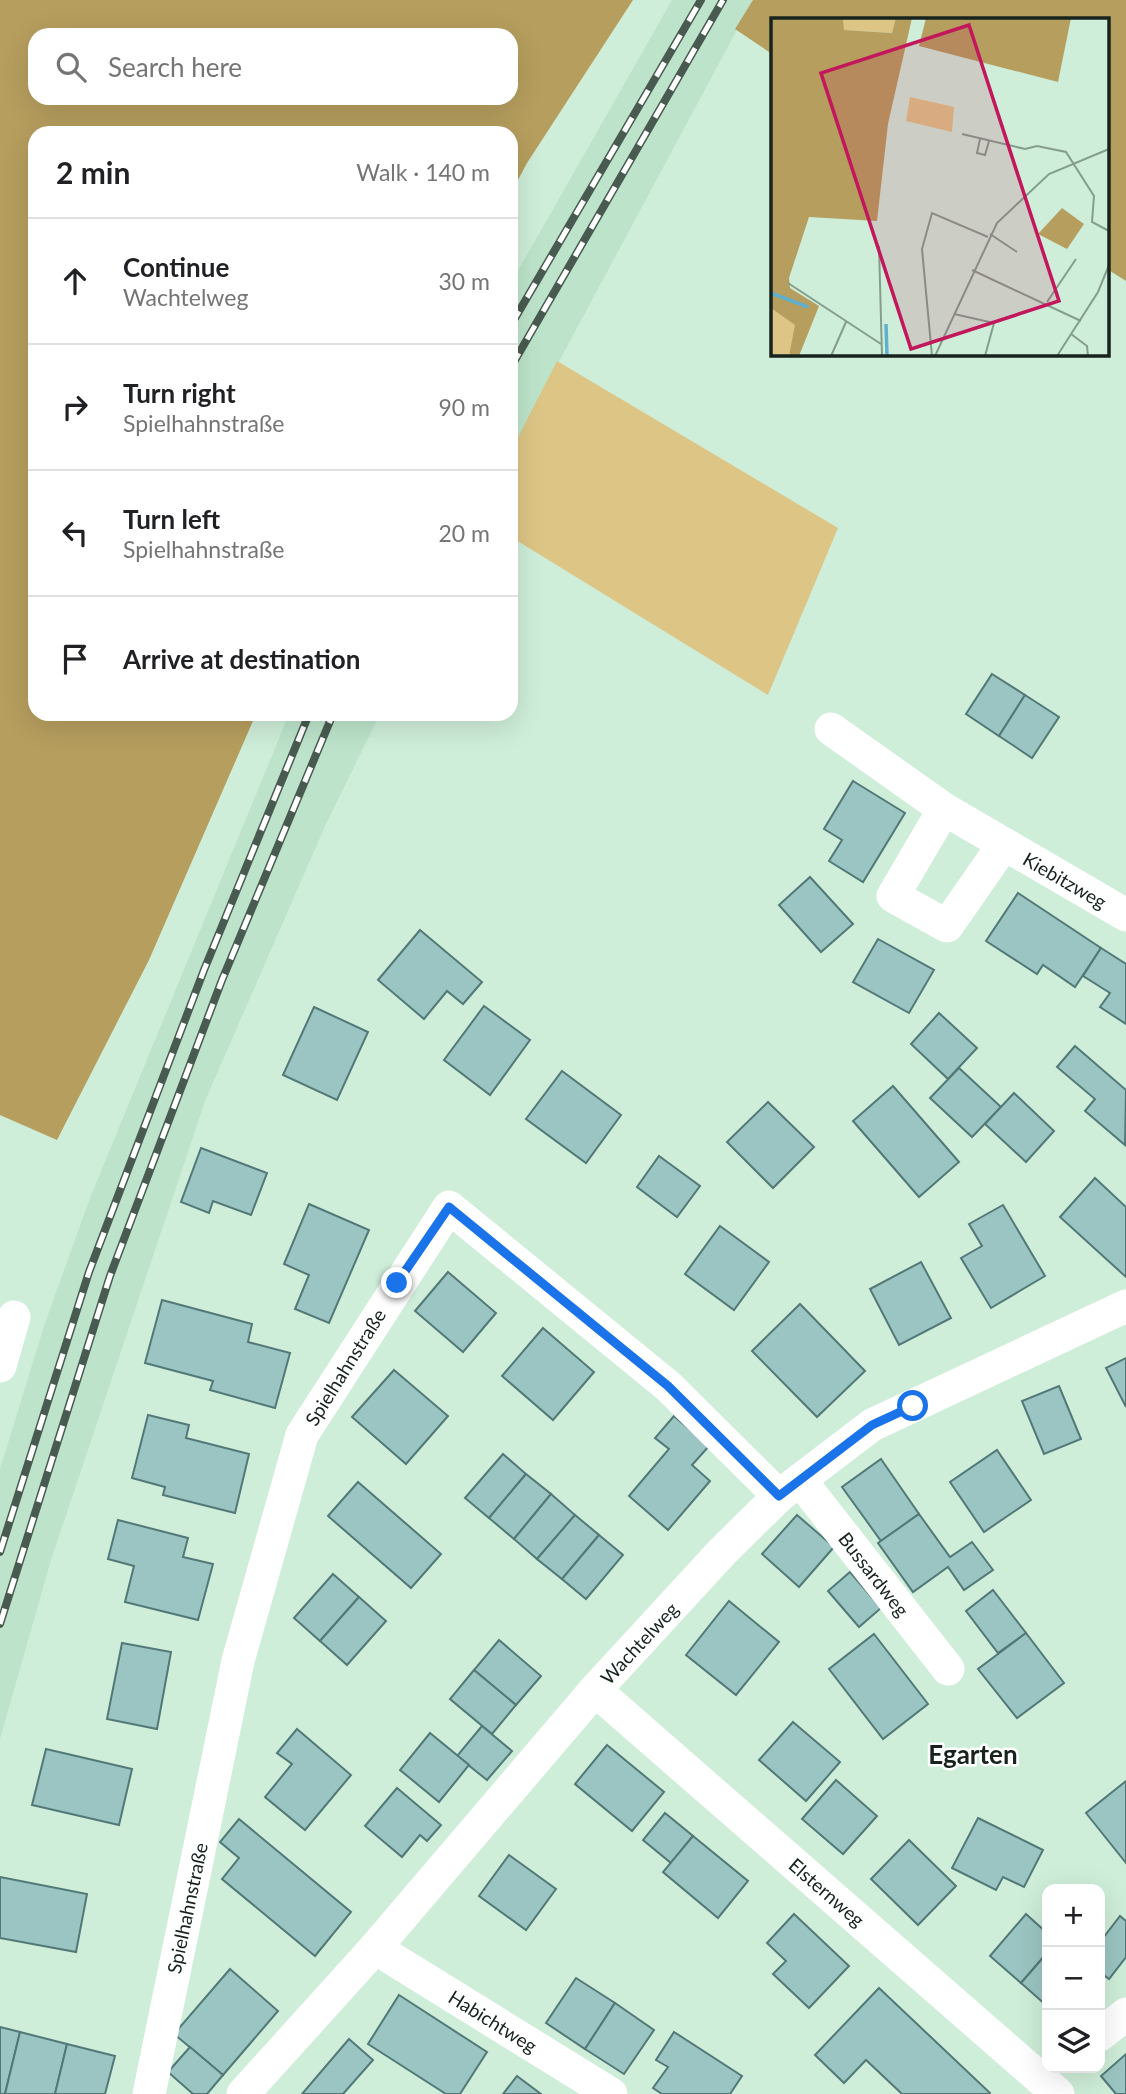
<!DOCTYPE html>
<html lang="en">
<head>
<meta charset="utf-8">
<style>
  body { margin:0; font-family:Lato,sans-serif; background:#f6f6f6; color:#202124 }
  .controls { position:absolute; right:21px; bottom:21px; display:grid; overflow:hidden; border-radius:14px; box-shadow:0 7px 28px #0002 }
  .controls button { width:63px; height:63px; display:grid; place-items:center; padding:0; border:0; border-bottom:2px solid #e0e0e0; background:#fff; color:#202124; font:35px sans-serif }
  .stop { position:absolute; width:21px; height:21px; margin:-16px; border:5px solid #1a73e8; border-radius:50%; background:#fff }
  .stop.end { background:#1a73e8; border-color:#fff; box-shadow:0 2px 7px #0008 }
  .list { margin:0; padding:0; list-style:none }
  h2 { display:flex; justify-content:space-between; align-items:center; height:91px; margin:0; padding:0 28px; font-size:30px }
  h2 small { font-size:23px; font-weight:400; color:#757577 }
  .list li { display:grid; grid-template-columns:46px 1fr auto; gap:21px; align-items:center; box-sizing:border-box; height:126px; padding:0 28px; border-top:2px solid #e0e0e0 }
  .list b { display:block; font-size:26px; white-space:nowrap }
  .list p { margin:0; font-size:23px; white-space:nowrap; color:#757577 }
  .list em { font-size:23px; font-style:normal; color:#757577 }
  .icon { flex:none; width:38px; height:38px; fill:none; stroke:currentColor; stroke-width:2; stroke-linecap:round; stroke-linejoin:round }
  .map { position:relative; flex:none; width:1126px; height:2094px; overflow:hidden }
  .search { position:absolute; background:#fff; box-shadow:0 7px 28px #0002; left:28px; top:28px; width:490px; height:77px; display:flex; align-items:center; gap:18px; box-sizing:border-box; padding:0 24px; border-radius:21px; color:#757577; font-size:26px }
  .panel { position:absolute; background:#fff; box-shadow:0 7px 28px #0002; left:28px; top:126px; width:490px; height:595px; border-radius:21px }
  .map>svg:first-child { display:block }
</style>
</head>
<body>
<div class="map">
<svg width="1126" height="2094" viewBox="0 0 1126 2094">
  <rect width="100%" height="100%" fill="#ceeed9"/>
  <g fill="#bde4cb">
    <polygon points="672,0 753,0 511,451 511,283"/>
    <polygon points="289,714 380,714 326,824 205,1101 51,1560 0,1739 0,1469 45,1323 90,1198"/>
  </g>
  <polygon fill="#ddc586" points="557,361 838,528 768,695 511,537 511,451"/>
  <g fill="#b69e5e" fill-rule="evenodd">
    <path d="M0,0h633l-106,163 -16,30v-60h-476v581h221l-107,246 -92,180 -57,-25zM35,35h476v63h-476z"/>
    <polygon points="753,0 1126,0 1126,281 1107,269 1107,19 772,19 772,54 735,29"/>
  </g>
  <g fill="#9bc5c2" stroke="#527977" stroke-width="2">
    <polygon points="992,674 1025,695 999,736 966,714"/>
    <polygon points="1025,695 1059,717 1032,758 999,736"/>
    <polygon points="853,781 905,813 863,882 829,861 842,840 824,829"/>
    <polygon points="810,877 853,924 821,952 779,905"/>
    <polygon points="1018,893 1101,948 1075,987 1043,965 1037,974 986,941"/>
    <polygon points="420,930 482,982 463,1004 447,991 424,1019 378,980"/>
    <polygon points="878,939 934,970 909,1013 853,982"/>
    <polygon points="1101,948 1126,964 1126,1024 1100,1007 1110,993 1083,976"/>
    <polygon points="484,1006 530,1040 490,1095 444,1060"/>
    <polygon points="314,1007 368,1032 337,1100 283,1075"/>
    <polygon points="939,1013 977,1048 948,1079 911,1044"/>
    <polygon points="1075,1046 1126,1090 1125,1145 1085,1111 1095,1099 1057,1067"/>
    <polygon points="959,1068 1001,1107 972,1137 930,1098"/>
    <polygon points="562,1071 621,1115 586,1163 526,1119"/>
    <polygon points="893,1086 959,1162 919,1197 853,1121"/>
    <polygon points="1014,1093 1054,1131 1026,1162 985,1124"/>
    <polygon points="768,1102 814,1147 773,1188 727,1142"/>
    <polygon points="201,1148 267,1173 251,1215 213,1201 209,1213 181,1202"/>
    <polygon points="659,1156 700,1186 677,1217 637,1187"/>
    <polygon points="1095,1178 1126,1207 1126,1277 1060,1217"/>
    <polygon points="309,1204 369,1230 329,1323 295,1309 309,1275 284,1264"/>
    <polygon points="1003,1205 1045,1276 991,1308 961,1258 982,1246 969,1224"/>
    <polygon points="720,1226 769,1262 734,1310 685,1274"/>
    <polygon points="921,1262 951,1318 899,1345 870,1289"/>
    <polygon points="448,1272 496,1313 463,1352 415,1311"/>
    <polygon points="162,1300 252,1324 248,1342 290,1353 275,1408 210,1390 213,1381 145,1363"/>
    <polygon points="800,1304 865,1371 817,1417 752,1351"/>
    <polygon points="543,1328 594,1372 553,1420 502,1376"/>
    <polygon points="1126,1358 1126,1407 1106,1368"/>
    <polygon points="394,1370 448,1416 406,1464 352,1417"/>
    <polygon points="1059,1386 1081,1439 1044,1454 1022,1401"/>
    <polygon points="148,1415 189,1425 186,1438 249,1454 235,1513 163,1495 165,1487 132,1478"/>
    <polygon points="674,1416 709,1446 692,1465 710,1481 668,1530 629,1496 669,1449 655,1438"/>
    <polygon points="997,1450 1031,1500 984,1532 950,1482"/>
    <polygon points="503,1454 526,1474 489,1518 465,1498"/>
    <polygon points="881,1459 919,1514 881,1541 842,1487"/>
    <polygon points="526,1474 551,1494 514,1539 489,1518"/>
    <polygon points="358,1482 441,1554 411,1588 328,1516"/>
    <polygon points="551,1494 575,1515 537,1559 514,1539"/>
    <polygon points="919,1514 950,1557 972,1542 993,1570 964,1590 948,1567 913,1592 878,1543"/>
    <polygon points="575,1515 599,1535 562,1579 537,1559"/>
    <polygon points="797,1515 834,1547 799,1587 762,1554"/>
    <polygon points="118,1520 188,1538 183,1557 213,1564 198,1620 125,1602 134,1566 108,1559"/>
    <polygon points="599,1535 623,1555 586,1599 562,1579"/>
    <polygon points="850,1572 881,1608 859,1627 828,1591"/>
    <polygon points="333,1574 359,1597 320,1641 294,1618"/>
    <polygon points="993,1590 1026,1633 998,1653 966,1611"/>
    <polygon points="359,1597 386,1621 347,1665 320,1641"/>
    <polygon points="729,1601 779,1642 736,1695 686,1655"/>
    <polygon points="1026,1633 1064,1683 1017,1718 978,1669"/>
    <polygon points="874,1634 928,1704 883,1739 829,1669"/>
    <polygon points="499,1640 541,1676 516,1705 474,1670"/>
    <polygon points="122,1643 171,1652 157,1729 107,1719"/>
    <polygon points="474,1670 516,1705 492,1734 450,1699"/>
    <polygon points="793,1722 840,1762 806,1801 759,1760"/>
    <polygon points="482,1726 512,1751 487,1780 457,1756"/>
    <polygon points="297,1729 351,1775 305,1830 265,1797 292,1764 277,1753"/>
    <polygon points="430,1733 469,1765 439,1802 400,1770"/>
    <polygon points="607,1745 664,1792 632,1831 575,1784"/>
    <polygon points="46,1749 132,1769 119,1825 32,1805"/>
    <polygon points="836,1780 877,1816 843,1854 802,1819"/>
    <polygon points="1126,1781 1126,1863 1086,1813"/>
    <polygon points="397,1788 441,1825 427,1841 420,1835 402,1857 365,1826"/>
    <polygon points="665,1813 693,1836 671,1863 643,1840"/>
    <polygon points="978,1818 1043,1850 1024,1887 1003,1877 996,1890 952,1868"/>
    <polygon points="239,1819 351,1912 315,1956 222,1879 239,1858 220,1842"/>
    <polygon points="693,1836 748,1881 718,1918 663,1872"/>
    <polygon points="909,1840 956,1886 918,1925 871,1879"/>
    <polygon points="509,1855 556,1889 526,1930 479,1896"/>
    <polygon points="0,1877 87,1894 76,1952 0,1938"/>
    <polygon points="794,1914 849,1966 809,2008 773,1974 786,1961 767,1943"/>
    <polygon points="1026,1914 1047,1933 1047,1953 1021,1983 990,1956"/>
    <polygon points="1120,1916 1126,1921 1126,1957 1109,1979 1100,1972 1100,1942"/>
    <polygon points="1047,1953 1047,2006 1021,1983"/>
    <polygon points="230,1969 278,2011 223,2075 174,2034"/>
    <polygon points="576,1978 615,2003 585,2049 546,2023"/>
    <polygon points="879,1988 990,2093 989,2094 902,2094 866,2060 844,2083 815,2055"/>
    <polygon points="399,1995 487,2052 460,2094 446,2094 368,2044"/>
    <polygon points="615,2003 654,2030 624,2074 585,2049"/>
    <polygon points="0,2027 20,2032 5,2094 0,2094"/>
    <polygon points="20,2032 67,2044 55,2094 5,2094"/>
    <polygon points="674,2032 742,2076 730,2094 662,2094 653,2088 668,2067 656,2060"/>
    <polygon points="349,2039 373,2060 343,2094 302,2094"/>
    <polygon points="67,2044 115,2056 105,2094 55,2094"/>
    <polygon points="190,2047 223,2075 207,2094 193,2094 168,2072"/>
    <polygon points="1126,2054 1126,2094 1116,2094 1101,2076"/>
    <polygon points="517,2076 541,2094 503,2094"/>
  </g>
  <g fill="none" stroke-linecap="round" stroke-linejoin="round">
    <g stroke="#fff" stroke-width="33">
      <polyline points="831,729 944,809 1126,915"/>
      <polyline points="944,809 893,896 947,926 1004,844"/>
      <polyline points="0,1366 14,1317"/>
      <polyline points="800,1480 948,1669"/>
      <polyline points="595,1690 1058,2094"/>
      <polyline points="375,1948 611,2094"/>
      <polyline points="1100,2035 1126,2014"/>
      <polyline points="149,2094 238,1661 302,1435 449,1207 668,1386 779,1496"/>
      <polyline points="243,2094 375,1948 595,1690 723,1551 779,1496 872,1425 1126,1306"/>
    </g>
    <defs>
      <g id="rail">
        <polyline points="511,325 701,0"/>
        <polyline points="511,367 723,0"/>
        <polyline points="0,1552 89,1272 204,970 309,714"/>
        <polyline points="0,1624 110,1276 222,980 333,714"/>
      </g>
    </defs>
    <use href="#rail" stroke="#495b50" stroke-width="8"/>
    <use href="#rail" stroke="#fff" stroke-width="5" stroke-dasharray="16" stroke-linecap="butt"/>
  </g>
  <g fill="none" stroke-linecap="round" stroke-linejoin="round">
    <polyline stroke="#1a73e8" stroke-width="9" points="397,1283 449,1207 668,1386 779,1496 872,1425 913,1406"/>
  </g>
  <g text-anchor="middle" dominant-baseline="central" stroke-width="5" stroke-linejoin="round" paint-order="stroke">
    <g font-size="19" fill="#17231c" stroke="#fff">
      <text transform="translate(1065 880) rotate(30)">Kiebitzweg</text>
      <text transform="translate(345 1367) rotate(-58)">Spielhahnstraße</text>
      <text transform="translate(874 1574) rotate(52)">Bussardweg</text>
      <text transform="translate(639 1643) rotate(-47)">Wachtelweg</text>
      <text transform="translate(827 1892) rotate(41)">Elsternweg</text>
      <text transform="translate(187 1908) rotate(-78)">Spielhahnstraße</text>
      <text transform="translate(493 2021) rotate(32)">Habichtweg</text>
    </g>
    <g font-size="26" font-weight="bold" fill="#17231c" stroke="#fff">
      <text x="973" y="1754">Egarten</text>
    </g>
  </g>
  <g transform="translate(771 18)">
    <rect width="338" height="338" fill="#ceeed9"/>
    <path d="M72,0h53v2l-4,13 -48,-3zM139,79l44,10 -2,25 -46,-11zM0,290l25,17 -7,31h-18z" fill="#ddc586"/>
    <path d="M0,0h72l1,12 48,3 4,-15h16l-24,106 -11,97 -68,-4 -20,61 1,10 29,18 -20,50h-10l6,-31 -24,-17zM155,0h145l-13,64 -139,-36zM291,190l22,16 -17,25 -29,-15z" fill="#b69e5e"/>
    <path fill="none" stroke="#61afcd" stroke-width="3.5" d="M0,275l37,14M115,306l1,32"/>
    <path fill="none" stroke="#859d8d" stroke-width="2" d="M191,116l63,15 12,-3 29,6 28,44 -2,26 17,9M209,121l-3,14 8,2 4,-14M219,216l27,18M108,228l3,110M201,252l109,51M17,265l93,61M276,284l29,-43M183,296l40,9 -9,33M300,316l16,12 1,10M60,338l15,-34M161,338l-10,-107 10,-36 56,24M164,338l62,-133 52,-49 60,-25M286,338l41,-64 11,-27"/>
    <path fill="#c2185b" fill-opacity="0.15" stroke="#c2185b" stroke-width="3.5" d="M198,7l90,276 -148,48 -90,-276z"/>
    <rect width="338" height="338" fill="none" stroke="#17231c" stroke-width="3.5"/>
  </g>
</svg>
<div class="controls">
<button>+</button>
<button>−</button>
<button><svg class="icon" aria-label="layers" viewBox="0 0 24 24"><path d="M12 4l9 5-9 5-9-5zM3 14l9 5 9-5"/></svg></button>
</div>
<div class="stop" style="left:913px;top:1406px"></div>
<div class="stop end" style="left:397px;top:1283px"></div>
<div class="search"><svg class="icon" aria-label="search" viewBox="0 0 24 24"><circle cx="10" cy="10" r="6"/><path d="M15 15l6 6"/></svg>Search here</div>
<section class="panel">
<h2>2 min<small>Walk · 140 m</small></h2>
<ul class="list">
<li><svg class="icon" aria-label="ahead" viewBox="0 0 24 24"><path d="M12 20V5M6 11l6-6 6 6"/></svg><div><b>Continue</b><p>Wachtelweg</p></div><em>30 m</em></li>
<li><svg class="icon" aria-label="right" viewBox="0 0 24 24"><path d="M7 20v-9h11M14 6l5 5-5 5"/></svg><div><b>Turn right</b><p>Spielhahnstraße</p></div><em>90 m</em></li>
<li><svg class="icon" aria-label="left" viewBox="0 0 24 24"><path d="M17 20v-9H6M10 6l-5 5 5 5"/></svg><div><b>Turn left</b><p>Spielhahnstraße</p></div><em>20 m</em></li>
<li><svg class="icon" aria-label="arrive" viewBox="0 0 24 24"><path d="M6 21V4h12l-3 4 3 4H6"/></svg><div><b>Arrive at destination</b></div></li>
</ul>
</section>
</div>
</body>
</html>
